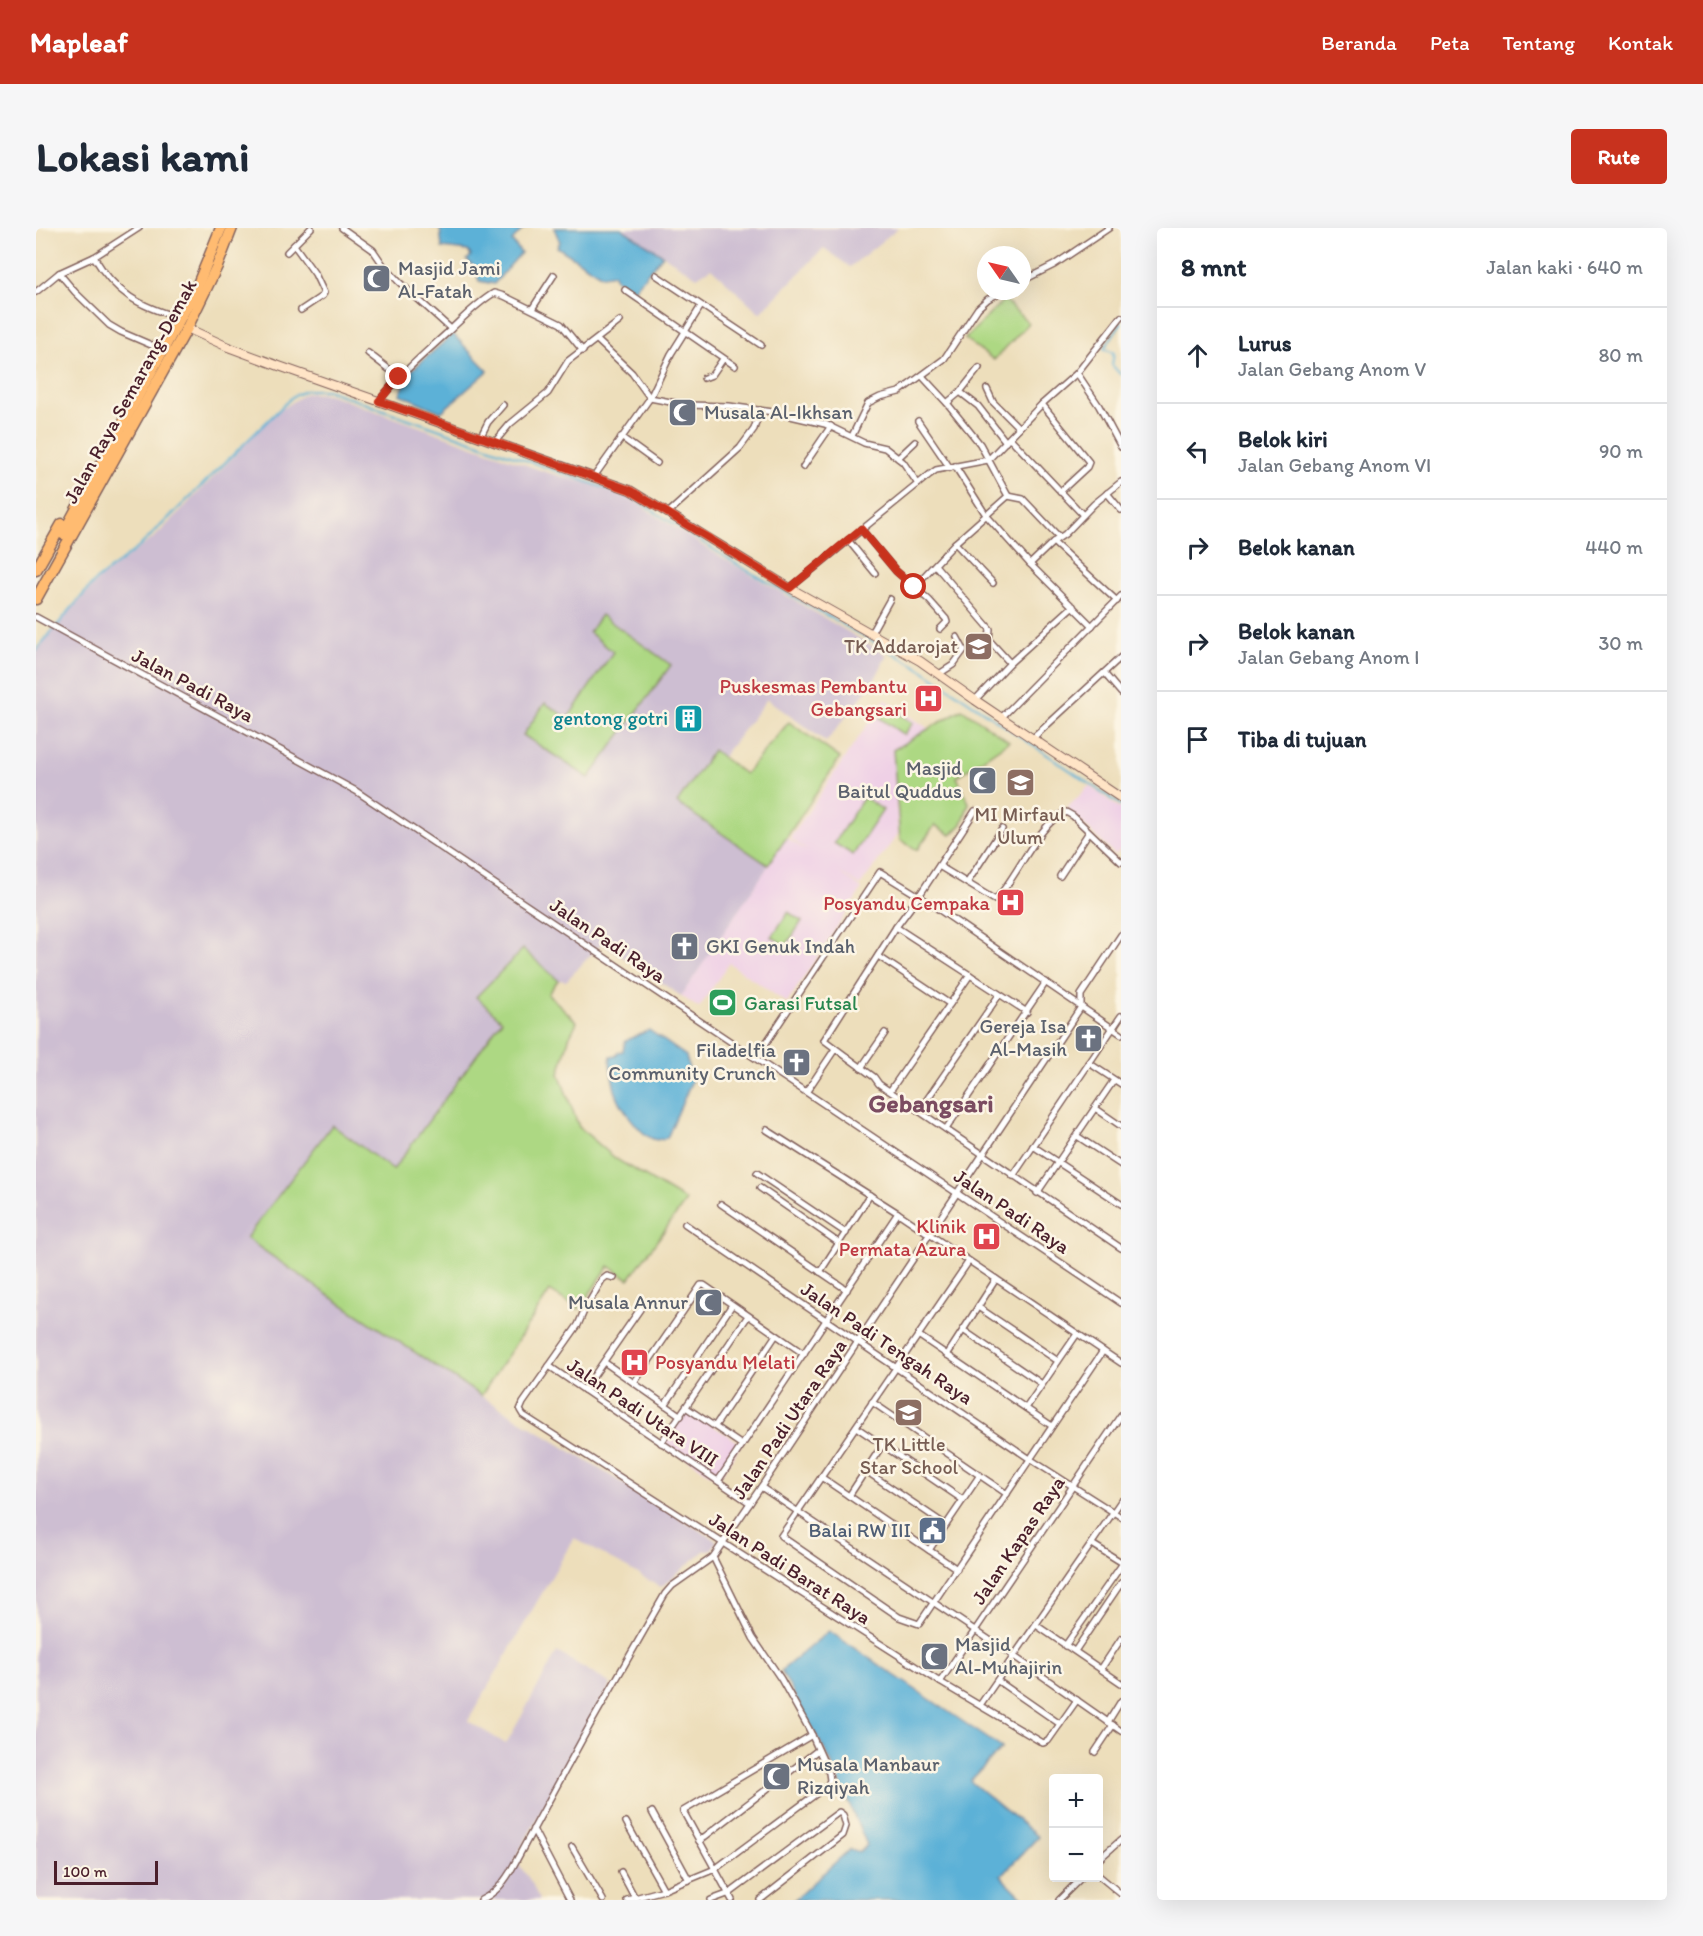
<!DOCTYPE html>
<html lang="id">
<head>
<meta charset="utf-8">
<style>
  body { margin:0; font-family:Itim,sans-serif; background:#f6f6f7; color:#1f2937 }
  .controls { position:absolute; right:18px; bottom:18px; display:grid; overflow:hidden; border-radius:6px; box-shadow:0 6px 24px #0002 }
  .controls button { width:54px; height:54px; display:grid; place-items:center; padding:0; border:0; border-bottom:2px solid #e0e1e3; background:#fff; color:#1f2937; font:30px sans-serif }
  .compass { position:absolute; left:941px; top:18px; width:54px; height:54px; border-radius:50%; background:#fff; box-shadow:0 6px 24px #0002; rotate:304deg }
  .scale { position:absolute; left:18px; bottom:15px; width:104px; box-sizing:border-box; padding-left:6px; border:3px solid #4a1f2b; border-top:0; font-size:16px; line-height:21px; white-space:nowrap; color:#4a1f2b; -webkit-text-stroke:4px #fcf5e5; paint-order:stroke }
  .stop { position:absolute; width:18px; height:18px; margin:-14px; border:4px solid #c8321e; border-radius:50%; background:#fff }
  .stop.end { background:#c8321e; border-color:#fff; box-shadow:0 2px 6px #0008 }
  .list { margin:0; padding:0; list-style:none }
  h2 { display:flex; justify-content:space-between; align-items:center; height:78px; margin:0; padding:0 24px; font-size:26px }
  h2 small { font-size:20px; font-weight:400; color:#747a83 }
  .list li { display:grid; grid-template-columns:39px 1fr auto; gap:18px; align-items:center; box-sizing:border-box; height:96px; padding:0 24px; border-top:2px solid #e0e1e3 }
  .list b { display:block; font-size:22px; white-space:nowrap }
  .list p { margin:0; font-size:20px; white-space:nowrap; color:#747a83 }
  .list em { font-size:20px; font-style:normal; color:#747a83 }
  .icon { flex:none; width:33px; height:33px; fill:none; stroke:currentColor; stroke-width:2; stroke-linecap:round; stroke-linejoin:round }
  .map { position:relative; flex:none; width:1085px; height:1672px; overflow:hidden; border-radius:6px }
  header { display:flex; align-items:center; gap:36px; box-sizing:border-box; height:84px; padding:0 30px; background:#c8321e; color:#fff }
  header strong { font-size:28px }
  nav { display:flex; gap:33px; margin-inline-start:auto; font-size:21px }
  .intro { display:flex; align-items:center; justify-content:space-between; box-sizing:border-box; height:144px; padding:0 36px }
  h1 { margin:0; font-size:42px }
  .button { padding:15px 27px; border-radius:6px; background:#c8321e; color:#fff; font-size:21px; font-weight:700 }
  main { display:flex; gap:36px; padding:0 36px }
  aside { flex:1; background:#fff; border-radius:6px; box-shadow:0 6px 24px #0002 }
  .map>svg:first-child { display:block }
</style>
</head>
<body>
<header>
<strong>Mapleaf</strong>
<nav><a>Beranda</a><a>Peta</a><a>Tentang</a><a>Kontak</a></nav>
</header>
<div class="intro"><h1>Lokasi kami</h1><a class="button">Rute</a></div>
<main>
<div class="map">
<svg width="1085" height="1672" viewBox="0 0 1085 1672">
  <rect width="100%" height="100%" fill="#fcf5e5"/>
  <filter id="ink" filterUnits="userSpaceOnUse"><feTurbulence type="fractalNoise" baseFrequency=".0167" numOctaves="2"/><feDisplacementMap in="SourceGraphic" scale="12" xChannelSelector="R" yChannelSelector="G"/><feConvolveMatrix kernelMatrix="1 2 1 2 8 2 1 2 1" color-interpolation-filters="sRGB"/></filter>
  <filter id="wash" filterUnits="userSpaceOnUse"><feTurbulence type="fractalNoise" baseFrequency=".008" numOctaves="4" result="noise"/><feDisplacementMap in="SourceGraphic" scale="24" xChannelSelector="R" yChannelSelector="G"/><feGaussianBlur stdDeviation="1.35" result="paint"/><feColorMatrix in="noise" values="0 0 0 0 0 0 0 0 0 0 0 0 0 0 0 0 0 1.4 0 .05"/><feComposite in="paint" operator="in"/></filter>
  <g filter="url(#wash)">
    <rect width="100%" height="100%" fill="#eddebb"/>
    <g fill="#efd0e6">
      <polygon points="849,471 893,501 857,522 862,606 824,658 802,643 826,661 751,775 693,735 663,780 645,768 751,610 773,624 754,610"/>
      <polygon points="1053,558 1085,581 1085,621 1079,627 1031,580"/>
      <polygon points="651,1181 705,1216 682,1251 628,1215"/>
    </g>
    <g fill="#cdbed2">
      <polygon points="585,0 862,0 814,39 788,20 724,85 675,40 661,49"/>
      <polygon points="270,165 292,166 510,244 551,255 595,271 667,318 851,427 838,453 790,514 731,471 676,543 757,601 645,768 566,715 530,753 522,752 487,722 467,792 357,943 445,1168 681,1313 676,1321 668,1323 625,1359 538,1310 432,1493 470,1516 521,1424 575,1456 478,1633 484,1638 496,1655 503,1672 0,1672 0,426 9,412 62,352 121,307 240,185"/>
    </g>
    <g fill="#add883" stroke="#7c7c57" stroke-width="1.5">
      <polygon points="968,72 993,95 958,132 929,111"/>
      <polygon points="565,387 635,437 553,550 487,507 509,475 532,490 577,424 553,404"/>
      <polygon points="852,478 877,495 868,507 844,490"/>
      <polygon points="926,481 973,513 921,549 933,575 926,596 915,607 899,597 881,622 864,612 857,522"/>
      <polygon points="753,494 804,530 732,637 641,575 677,522 709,546"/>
      <polygon points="828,569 847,582 817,627 798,615"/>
      <polygon points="752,684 766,693 750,718 736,709"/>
      <polygon points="487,721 522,752 512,766 541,794 533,810 523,846 543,899 580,931 650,973 593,1051 573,1038 543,1081 514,1063 445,1168 295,1069 210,1010 296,897 357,942 466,792 440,769"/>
    </g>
    <g fill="#5bb1d7" stroke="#526881" stroke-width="1.5">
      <polygon points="404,0 488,0 476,13 485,25 458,56 443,53 439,40 431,32 435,28 432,23 406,20"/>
      <polygon points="518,0 585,0 627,27 595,65 579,50 578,46 566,48 521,19 524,14"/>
      <polygon points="417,106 452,143 405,184 364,166 375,143"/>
      <path d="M613,802l37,26 2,10 5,12 -26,60c-4,1 -10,3 -14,1 -14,-5 -34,-35 -38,-49 -2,-9 -4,-19 -5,-29l1,-4 5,-1 2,-4 5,-1 2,-10z"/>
      <polygon points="793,1403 966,1520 934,1553 1002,1609 965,1648 989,1672 758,1672 814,1621 824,1624 831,1617 795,1534 745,1443"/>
    </g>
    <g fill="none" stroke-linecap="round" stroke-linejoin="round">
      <g stroke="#5bb1d7" stroke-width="2">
        <polyline points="1085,95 1068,121 1078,125 1076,137 1085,147"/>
        <polyline points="0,422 59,353 103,319 256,169 270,162 291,162 597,270 707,340 882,439 1085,577"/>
      </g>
    </g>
  </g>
  <g filter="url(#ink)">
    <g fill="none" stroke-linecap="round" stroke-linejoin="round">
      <defs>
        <g id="street">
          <polyline points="306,0 337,22 348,38 363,54 415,101"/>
          <polyline points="258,17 279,46 288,65 286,68 265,82"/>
          <polyline points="251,24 275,0"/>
          <path d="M58,29c22,37 45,49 86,61"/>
          <polyline points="23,45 39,64 73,97 85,104 127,122"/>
          <polyline points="620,47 725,117"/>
          <polyline points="986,53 1018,37 1073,0"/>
          <polyline points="589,62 699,138"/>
          <polyline points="0,64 23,45 58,29 103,0"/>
          <polyline points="496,81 518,47"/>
          <polyline points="561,112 596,145 614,170 650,177 693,178 737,184 789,196 828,215 849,220 867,234 882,256"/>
          <polyline points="332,125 363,149"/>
          <polyline points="1041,145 1063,178 1085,219"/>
          <polyline points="886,148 911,175 944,216 972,268 987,271 1023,309"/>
          <polyline points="668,150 676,147 687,131"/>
          <polyline points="951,161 957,174 983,200"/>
          <polyline points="924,164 942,178 970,214"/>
          <path d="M343,173c20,-26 45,-47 69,-69 14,-13 29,-29 46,-39l10,3 57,28 22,27"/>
          <polyline points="911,175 924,164 943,140"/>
          <polyline points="1006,176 1053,234 1051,239 1024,264"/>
          <polyline points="882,193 914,240"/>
          <polyline points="816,208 832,175 844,169 863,164 908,131 942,80 952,71 967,63"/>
          <polyline points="585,209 621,235"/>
          <polyline points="444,210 452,194 467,177"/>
          <polyline points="974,210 1047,287"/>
          <polyline points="458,215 474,196 512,165 532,133 584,93"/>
          <polyline points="862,230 879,214"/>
          <polyline points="952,232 1006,176 1041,145 1085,89"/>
          <polyline points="919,238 950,287 994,336 1056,398"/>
          <polyline points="767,239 795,198"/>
          <polyline points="557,250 614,170 635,126 665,78"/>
          <polyline points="1071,265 1085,282"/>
          <polyline points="632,285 704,220 718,201 724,182"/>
          <polyline points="825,301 860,343 893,372 910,391 911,394 904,401"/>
          <polyline points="812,312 839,345"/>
          <polyline points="1017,314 1081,373"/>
          <polyline points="919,315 957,355"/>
          <polyline points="994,336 1017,314 1029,306 1058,276 1085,254"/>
          <polyline points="899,337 954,401 953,412 974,435"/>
          <polyline points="878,359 919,315 972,268"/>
          <polyline points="754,360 893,247 900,242 952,232"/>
          <polyline points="0,389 320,563 1085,1075"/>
          <polyline points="835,405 854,371"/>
          <polyline points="1068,445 1085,465"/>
          <polyline points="903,446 917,437 928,422 921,409"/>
          <polyline points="939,472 974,435 1037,378"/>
          <polyline points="965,490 1085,368"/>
          <polyline points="997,510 1085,429"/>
          <polyline points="939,583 883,668 860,699 788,812 838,849 843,856 1085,1020"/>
          <path d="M903,638l56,34c21,-20 44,-79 71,-88l7,4 48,46"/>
          <polyline points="1024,648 1053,604"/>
          <polyline points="931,655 966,601"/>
          <polyline points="860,699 991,784"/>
          <polyline points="842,728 914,776"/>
          <polyline points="720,830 844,644 883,668 1085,806"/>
          <polyline points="1053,835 1085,856"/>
          <polyline points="825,840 849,805"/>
          <polyline points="771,863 799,821"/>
          <polyline points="854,863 934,747"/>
          <polyline points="1059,880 1085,898"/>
          <polyline points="883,883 963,767"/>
          <polyline points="910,901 1010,754"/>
          <polyline points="731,902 862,985 1085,1135"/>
          <polyline points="1041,908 1085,937"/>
          <polyline points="997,918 1085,976"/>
          <polyline points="721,945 810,1005"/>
          <polyline points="977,948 1085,788"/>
          <polyline points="724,960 803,1015"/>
          <polyline points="1001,965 1078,852"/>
          <polyline points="685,976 811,1062"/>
          <polyline points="649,996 994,1231 1085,1289"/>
          <polyline points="933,1033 745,1308 863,1389 883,1396 1067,1123"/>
          <polyline points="784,1044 834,967"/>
          <polyline points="578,1050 571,1048 566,1052 548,1083 542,1097 487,1175 484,1182 487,1187 904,1454 1007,1515 1012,1513 1041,1472"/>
          <polyline points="942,1079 1022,1133"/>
          <polyline points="927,1102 1006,1156"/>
          <polyline points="882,1107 1016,1198"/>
          <polyline points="911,1127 960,1051"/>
          <polyline points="568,1134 645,1188"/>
          <polyline points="513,1138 714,1275"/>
          <polyline points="598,1155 665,1057 668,1057 768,1126"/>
          <polyline points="548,1162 607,1077"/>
          <polyline points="836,1174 971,1266"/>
          <polyline points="629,1177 696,1077"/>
          <polyline points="651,1180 706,1217"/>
          <polyline points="990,1180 1041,1106"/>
          <polyline points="679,1198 740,1107"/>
          <polyline points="820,1199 927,1272"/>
          <polyline points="625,1215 712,1088"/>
          <polyline points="830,1243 910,1297"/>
          <polyline points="785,1249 921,1341"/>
          <polyline points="682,1253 862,985"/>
          <polyline points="725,1259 979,1429 1085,1503"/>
          <polyline points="813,1268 847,1216"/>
          <polyline points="1056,1316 1085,1334"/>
          <polyline points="893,1322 944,1247"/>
          <polyline points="1000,1397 1085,1455"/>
          <polyline points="1029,1418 1085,1338"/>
          <polyline points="1039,1423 1085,1355"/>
          <polyline points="1065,1441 1085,1411"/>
          <polyline points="962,1453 1024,1496"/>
          <polyline points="904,1454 1085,1187"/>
          <polyline points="944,1477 1085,1273"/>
          <polyline points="1072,1494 1085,1473"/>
          <polyline points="1059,1524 1077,1497"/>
          <polyline points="616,1584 653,1652"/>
          <polyline points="590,1594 628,1662"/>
          <polyline points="497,1601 534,1672"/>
          <polyline points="663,1613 782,1522"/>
          <polyline points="536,1619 567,1672"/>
          <polyline points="1062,1632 1085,1612"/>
          <polyline points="585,1644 599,1670"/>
          <polyline points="1062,1647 1085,1666"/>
          <path d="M445,1672c14,-7 21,-15 29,-28l80,-147 75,-131 7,-8 41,-29 48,-70 320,-480v-12l40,-60"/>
          <polyline points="591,1672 628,1662 679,1641 792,1557 794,1552 793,1545 773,1501 745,1451 717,1410 677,1329"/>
          <polyline points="675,1672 694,1665 803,1584 807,1587 810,1598 807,1607 724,1672"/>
          <polyline points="696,1672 647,1583 776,1507"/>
          <polyline points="1023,1672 1045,1650"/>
        </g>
        <polyline id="secondary" points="151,100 192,119 243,138 594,262 754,360 884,433 939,472 1085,570"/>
        <g id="highway">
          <polyline points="27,306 160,61 185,0"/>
          <polyline points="0,342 26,296"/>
          <polyline points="0,371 151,100 182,36 196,0"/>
        </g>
      </defs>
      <use href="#street" stroke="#83625d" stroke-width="8"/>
      <use href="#secondary" stroke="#83625d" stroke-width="10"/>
      <use href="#highway" stroke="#83625d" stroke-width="13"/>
      <use href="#street" stroke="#fff" stroke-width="5"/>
      <use href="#secondary" stroke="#ffe4c6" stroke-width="8"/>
      <use href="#highway" stroke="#ffbb71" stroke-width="10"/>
    </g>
  </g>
  <g fill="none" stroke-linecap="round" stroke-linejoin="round" filter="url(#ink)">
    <polyline stroke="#c8321e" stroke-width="8" points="363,149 343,173 594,262 754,360 825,301 860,343 878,359"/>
  </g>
  <defs>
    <symbol id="mosque-square" viewBox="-11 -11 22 22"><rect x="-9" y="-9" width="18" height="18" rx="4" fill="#6b7280" stroke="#fcf5e5"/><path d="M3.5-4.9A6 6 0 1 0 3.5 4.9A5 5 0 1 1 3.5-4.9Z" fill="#fff"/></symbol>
    <symbol id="school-square" viewBox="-11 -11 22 22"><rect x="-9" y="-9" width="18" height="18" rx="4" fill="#8d6e63" stroke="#fcf5e5"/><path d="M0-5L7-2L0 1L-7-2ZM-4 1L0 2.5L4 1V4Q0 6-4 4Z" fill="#fff"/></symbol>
    <symbol id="hospital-square" viewBox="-11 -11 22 22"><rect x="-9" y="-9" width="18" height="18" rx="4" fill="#e0444e" stroke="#fcf5e5"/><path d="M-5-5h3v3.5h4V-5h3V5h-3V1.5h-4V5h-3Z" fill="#fff"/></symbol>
    <symbol id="building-square" viewBox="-11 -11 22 22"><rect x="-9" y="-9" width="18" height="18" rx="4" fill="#0f9aa8" stroke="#fcf5e5"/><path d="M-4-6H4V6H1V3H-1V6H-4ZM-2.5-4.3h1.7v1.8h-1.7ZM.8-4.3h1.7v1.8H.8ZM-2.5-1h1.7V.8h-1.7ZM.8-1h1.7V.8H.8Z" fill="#fff"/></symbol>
    <symbol id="church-square" viewBox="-11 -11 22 22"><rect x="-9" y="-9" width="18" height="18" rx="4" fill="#6b7280" stroke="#fcf5e5"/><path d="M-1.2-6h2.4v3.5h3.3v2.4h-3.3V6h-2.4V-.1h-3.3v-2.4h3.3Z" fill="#fff"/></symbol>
    <symbol id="stadium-square" viewBox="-11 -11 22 22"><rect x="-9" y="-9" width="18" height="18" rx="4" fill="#2e9e5b" stroke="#fcf5e5"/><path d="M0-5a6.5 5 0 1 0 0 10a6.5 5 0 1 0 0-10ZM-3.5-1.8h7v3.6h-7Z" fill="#fff"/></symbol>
    <symbol id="civic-square" viewBox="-11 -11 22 22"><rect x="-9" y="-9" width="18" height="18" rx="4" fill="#5c6f8a" stroke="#fcf5e5"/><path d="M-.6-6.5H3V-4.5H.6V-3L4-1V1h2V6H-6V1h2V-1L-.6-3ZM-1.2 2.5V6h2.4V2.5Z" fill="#fff"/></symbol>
  </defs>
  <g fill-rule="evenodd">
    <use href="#mosque-square" x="324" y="34" width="33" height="33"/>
    <use href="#mosque-square" x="630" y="168" width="33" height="33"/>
    <use href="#school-square" x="926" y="402" width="33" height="33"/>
    <use href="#hospital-square" x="876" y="454" width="33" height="33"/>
    <use href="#building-square" x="636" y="474" width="33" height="33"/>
    <use href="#mosque-square" x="930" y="536" width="33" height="33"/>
    <use href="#school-square" x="968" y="538" width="33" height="33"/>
    <use href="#hospital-square" x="958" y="658" width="33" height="33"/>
    <use href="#church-square" x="632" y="702" width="33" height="33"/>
    <use href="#stadium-square" x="670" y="758" width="33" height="33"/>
    <use href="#church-square" x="1036" y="794" width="33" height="33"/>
    <use href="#church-square" x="744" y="818" width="33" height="33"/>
    <use href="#hospital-square" x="934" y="992" width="33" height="33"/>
    <use href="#mosque-square" x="656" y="1058" width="33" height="33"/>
    <use href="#hospital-square" x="582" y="1118" width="33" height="33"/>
    <use href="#school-square" x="856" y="1168" width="33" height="33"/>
    <use href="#civic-square" x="880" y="1286" width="33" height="33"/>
    <use href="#mosque-square" x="882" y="1412" width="33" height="33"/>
    <use href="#mosque-square" x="724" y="1532" width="33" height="33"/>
  </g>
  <g text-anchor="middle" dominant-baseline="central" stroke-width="5" stroke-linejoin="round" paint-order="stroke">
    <g font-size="20" fill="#5b616d" stroke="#fcf5e5" text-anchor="start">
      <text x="362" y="40">Masjid Jami<tspan x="362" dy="23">Al-Fatah</tspan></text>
      <text x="668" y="184">Musala Al-Ikhsan</text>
      <text x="926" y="540" text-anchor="end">Masjid<tspan x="926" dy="23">Baitul Quddus</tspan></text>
      <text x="670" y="718">GKI Genuk Indah</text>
      <text x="1031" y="798" text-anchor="end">Gereja Isa<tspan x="1031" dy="23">Al-Masih</tspan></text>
      <text x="740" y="822" text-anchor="end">Filadelfia<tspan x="740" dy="23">Community Crunch</tspan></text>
      <text x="652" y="1074" text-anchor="end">Musala Annur</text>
      <text x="919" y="1416">Masjid<tspan x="919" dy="23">Al-Muhajirin</tspan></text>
      <text x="761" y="1536">Musala Manbaur<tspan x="761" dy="23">Rizqiyah</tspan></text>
    </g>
    <g font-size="20" fill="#4a1f2b" stroke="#fcf5e5">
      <text transform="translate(94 163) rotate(-61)">Jalan Raya Semarang-Demak</text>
      <text transform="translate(157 457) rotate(28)">Jalan Padi Raya</text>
      <text transform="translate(572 712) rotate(34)">Jalan Padi Raya</text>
      <text transform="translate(976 983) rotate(34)">Jalan Padi Raya</text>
      <text transform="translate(851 1115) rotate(34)">Jalan Padi Tengah Raya</text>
      <text transform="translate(607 1184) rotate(34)">Jalan Padi Utara VIII</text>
      <text transform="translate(753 1191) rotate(-56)">Jalan Padi Utara Raya</text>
      <text transform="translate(982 1312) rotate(-56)">Jalan Kapas Raya</text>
      <text transform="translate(754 1340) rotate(33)">Jalan Padi Barat Raya</text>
    </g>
    <g font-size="20" fill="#785e54" stroke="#fcf5e5">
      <text x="922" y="418" text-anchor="end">TK Addarojat</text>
      <text x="984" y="586">MI Mirfaul<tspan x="984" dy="23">Ulum</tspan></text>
      <text x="873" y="1216">TK Little<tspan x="873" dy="23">Star School</tspan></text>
    </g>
    <g font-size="20" fill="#be3a42" stroke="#fcf5e5" text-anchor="end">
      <text x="871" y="458">Puskesmas Pembantu<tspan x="871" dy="23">Gebangsari</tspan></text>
      <text x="954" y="675">Posyandu Cempaka</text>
      <text x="930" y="998">Klinik<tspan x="930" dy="23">Permata Azura</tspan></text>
      <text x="619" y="1134" text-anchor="start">Posyandu Melati</text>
    </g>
    <g font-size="20" fill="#0d838f" stroke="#fcf5e5" text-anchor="end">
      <text x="632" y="490">gentong gotri</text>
    </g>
    <g font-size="20" fill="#27864d" stroke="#fcf5e5" text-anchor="start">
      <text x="708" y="775">Garasi Futsal</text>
    </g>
    <g font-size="20" fill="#4e5e75" stroke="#fcf5e5" text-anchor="end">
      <text x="875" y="1302">Balai RW III</text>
    </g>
    <g font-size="26" font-weight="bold" fill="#7b4c61" stroke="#fcf5e5">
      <text x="895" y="875">Gebangsari</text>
    </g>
  </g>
</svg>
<div class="controls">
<button>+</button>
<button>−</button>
</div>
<svg class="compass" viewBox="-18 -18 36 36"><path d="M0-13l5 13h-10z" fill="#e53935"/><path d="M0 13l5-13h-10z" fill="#747a83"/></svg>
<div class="scale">100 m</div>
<div class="stop" style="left:878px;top:359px"></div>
<div class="stop end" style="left:363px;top:149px"></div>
</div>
<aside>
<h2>8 mnt<small>Jalan kaki · 640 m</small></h2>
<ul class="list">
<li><svg class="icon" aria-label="ahead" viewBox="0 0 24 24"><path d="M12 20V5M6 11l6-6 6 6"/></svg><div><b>Lurus</b><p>Jalan Gebang Anom V</p></div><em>80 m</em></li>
<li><svg class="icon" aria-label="left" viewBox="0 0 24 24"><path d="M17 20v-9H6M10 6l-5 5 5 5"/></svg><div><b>Belok kiri</b><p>Jalan Gebang Anom VI</p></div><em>90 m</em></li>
<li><svg class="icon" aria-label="right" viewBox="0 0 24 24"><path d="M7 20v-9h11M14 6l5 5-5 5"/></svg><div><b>Belok kanan</b></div><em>440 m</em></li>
<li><svg class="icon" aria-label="right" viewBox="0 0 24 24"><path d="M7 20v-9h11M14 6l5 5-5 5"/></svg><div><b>Belok kanan</b><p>Jalan Gebang Anom I</p></div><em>30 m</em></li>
<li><svg class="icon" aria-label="arrive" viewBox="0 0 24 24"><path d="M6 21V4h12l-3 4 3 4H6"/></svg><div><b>Tiba di tujuan</b></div></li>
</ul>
</aside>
</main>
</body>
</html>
